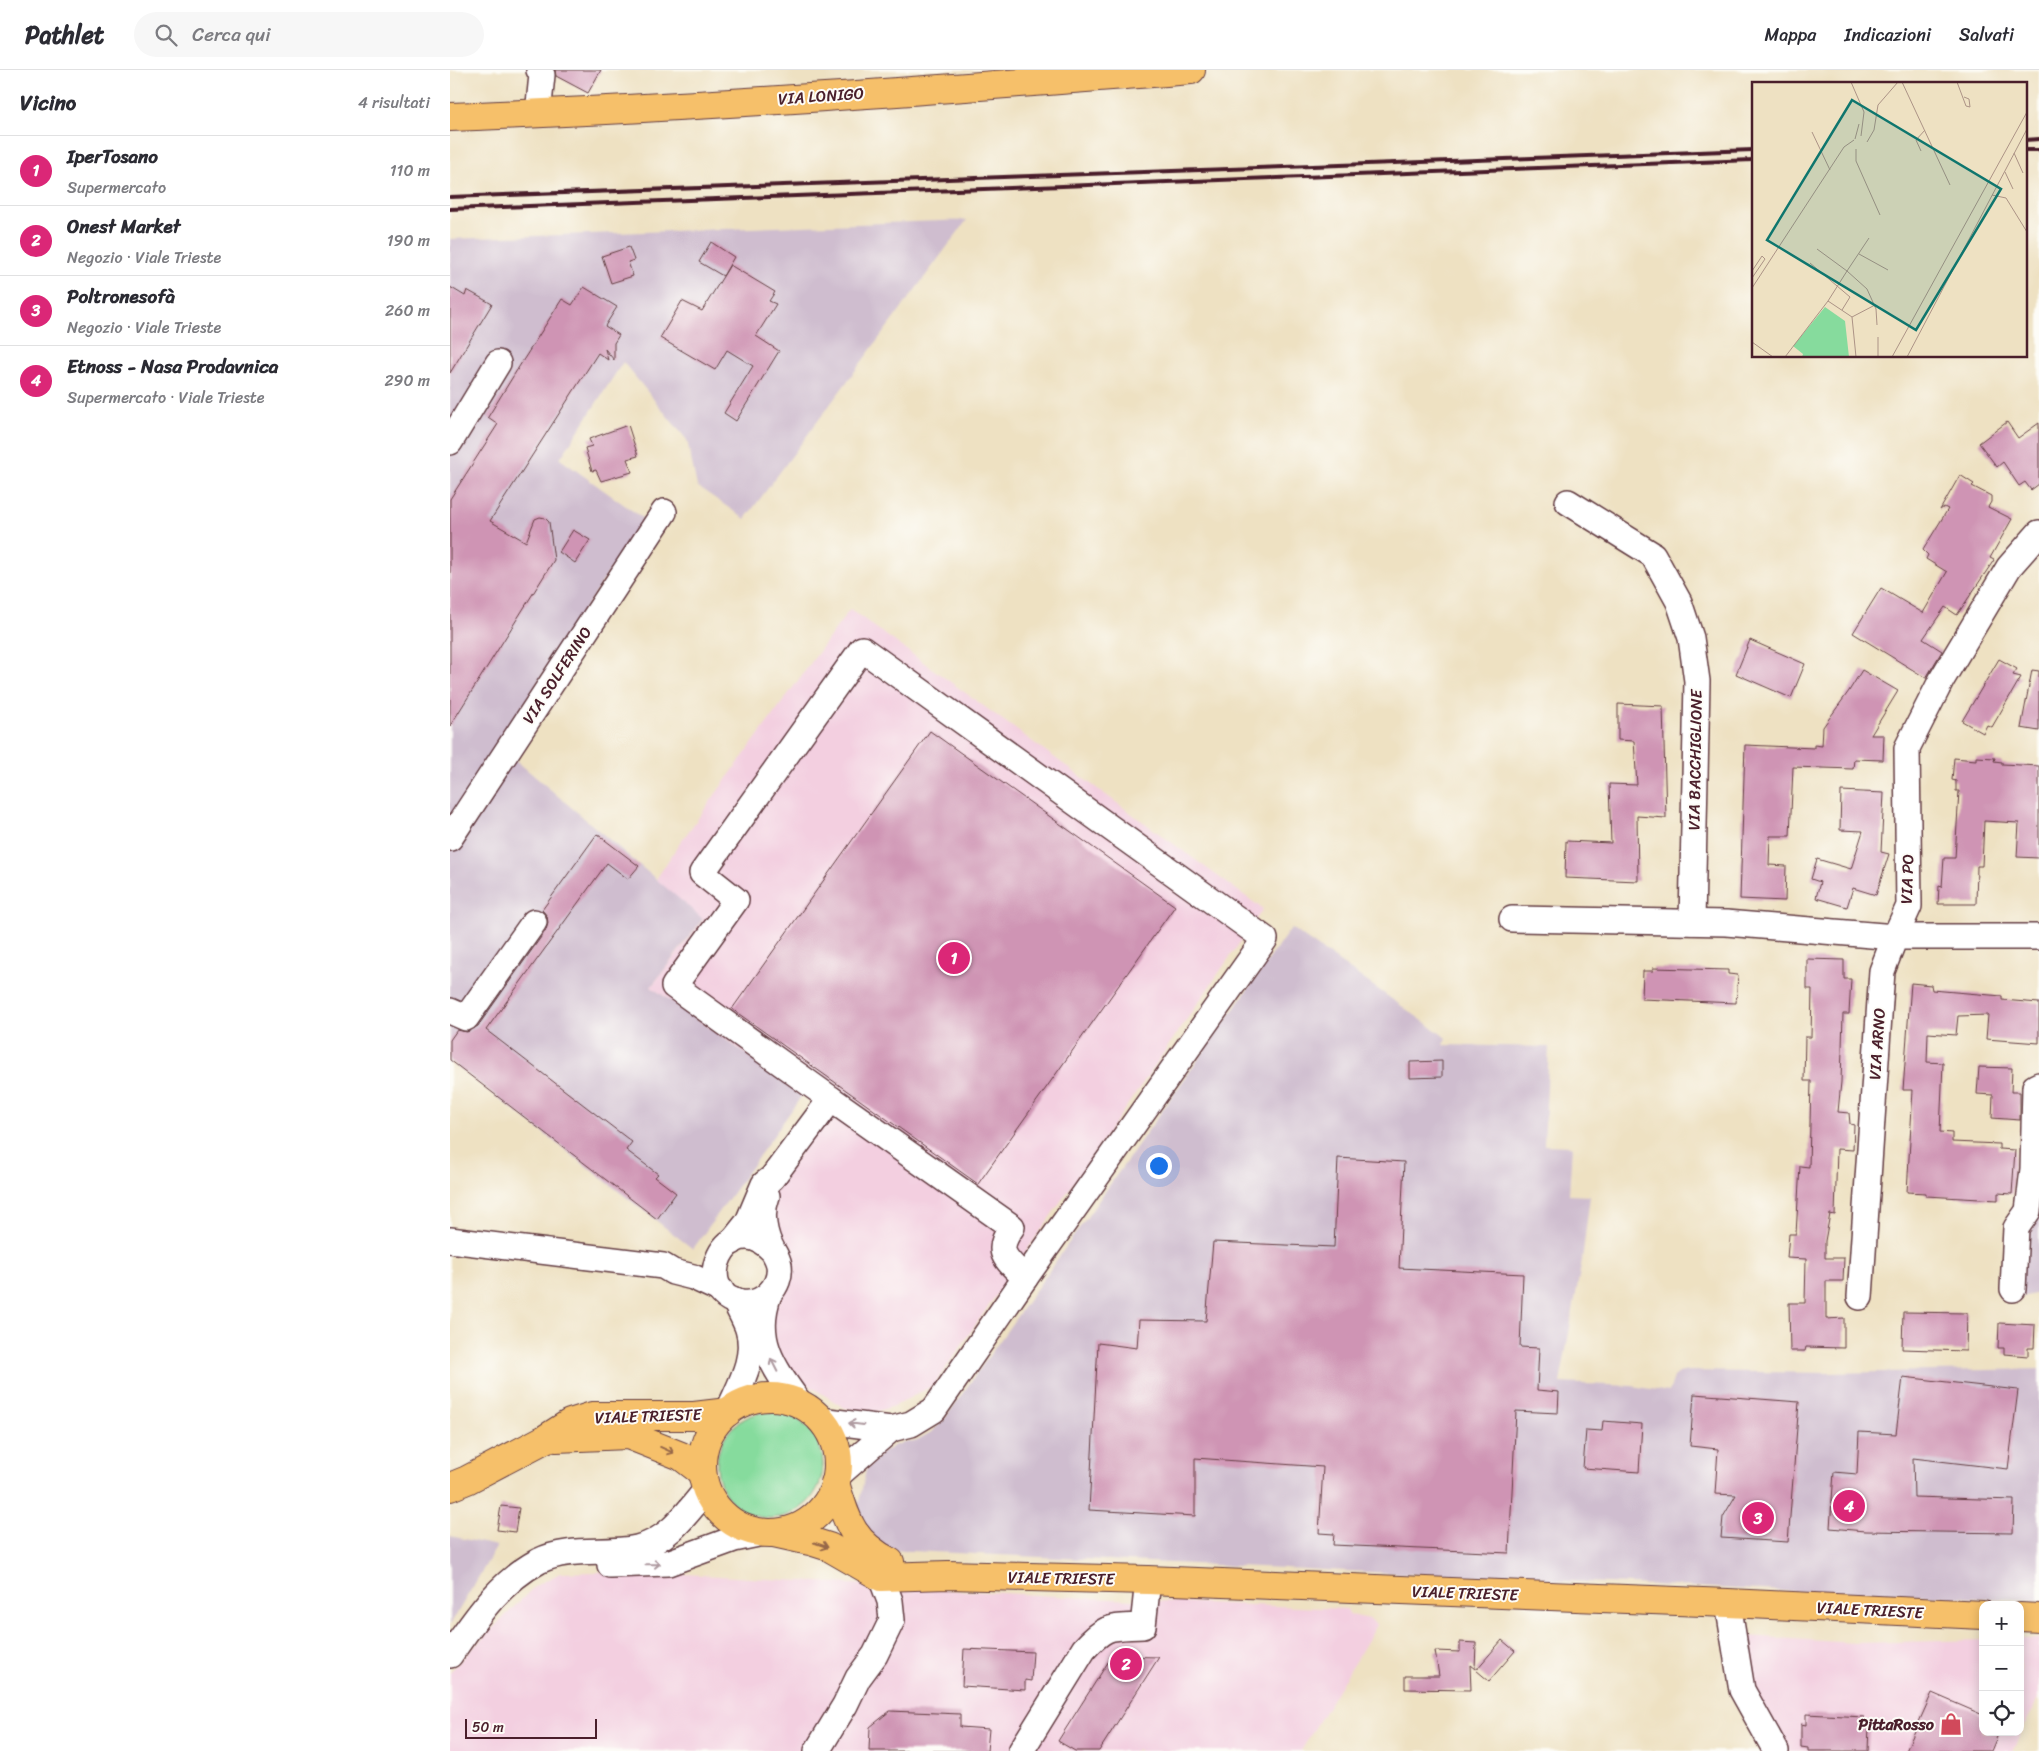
<!DOCTYPE html>
<html lang="it">
<head>
<meta charset="utf-8">
<style>
  body { margin:0; font-family:Sriracha,sans-serif; background:#f7f7f7; color:#2b2b33 }
  .controls { position:absolute; right:15px; bottom:15px; display:grid; overflow:hidden; border-radius:10px; box-shadow:0 2px 12px #0003 }
  .controls button { width:45px; height:45px; display:grid; place-items:center; padding:0; border:0; border-bottom:1px solid #e1e1e2; background:#fff; color:#2b2b33; font:25px sans-serif }
  .scale { position:absolute; left:15px; bottom:12px; width:132px; box-sizing:border-box; padding-left:5px; border:2px solid #4a1f2b; border-top:0; font-size:14px; line-height:18px; white-space:nowrap; color:#4a1f2b; -webkit-text-stroke:4px #fdfcf7; paint-order:stroke }
  .you { position:absolute; left:708px; top:1095px; width:18px; height:18px; margin:-12px; border:4px solid #fff; border-radius:50%; background:#1a73e8; box-shadow:0 0 0 8px #1a73e833 }
  .badge { display:grid; place-items:center; width:32px; height:32px; border-radius:50%; background:#db2777; color:#fff; font-size:16px; font-weight:700 }
  .pin { position:absolute; translate:-50% -50%; border:2px solid #fff; box-shadow:0 1px 5px #0006 }
  .list { margin:0; padding:0; list-style:none }
  h2 { display:flex; justify-content:space-between; align-items:center; height:65px; margin:0; padding:0 20px; font-size:21px }
  h2 small { font-size:16px; font-weight:400; color:#7c7c81 }
  .list li { display:grid; grid-template-columns:32px 1fr auto; gap:15px; align-items:center; box-sizing:border-box; height:70px; padding:0 20px; border-top:1px solid #e1e1e2 }
  .list b { display:block; font-size:19px; white-space:nowrap }
  .list p { margin:0; font-size:16px; white-space:nowrap; color:#7c7c81 }
  .list em { font-size:16px; font-style:normal; color:#7c7c81 }
  .icon { flex:none; width:28px; height:28px; fill:none; stroke:currentColor; stroke-width:2; stroke-linecap:round; stroke-linejoin:round }
  .map { position:relative; flex:none; width:1589px; height:1681px; overflow:hidden }
  header { display:flex; align-items:center; gap:30px; box-sizing:border-box; height:70px; padding:0 25px; background:#fff; border-bottom:1px solid #e1e1e2 }
  header strong { font-size:24px }
  nav { display:flex; gap:28px; margin-inline-start:auto; font-size:18px }
  .search { width:350px; height:45px; background:#f7f7f7; display:flex; align-items:center; gap:12px; box-sizing:border-box; padding:0 18px; border-radius:28px; color:#7c7c81; font-size:19px }
  main { display:flex }
  aside { flex:1; background:#fff }
  .map>svg:first-child { display:block }
</style>
</head>
<body>
<header>
<strong>Pathlet</strong>
<div class="search"><svg class="icon" aria-label="search" viewBox="0 0 24 24"><circle cx="10" cy="10" r="6"/><path d="M15 15l6 6"/></svg>Cerca qui</div>
<nav><a>Mappa</a><a>Indicazioni</a><a>Salvati</a></nav>
</header>
<main>
<aside>
<h2>Vicino<small>4 risultati</small></h2>
<ul class="list">
<li><span class="badge">1</span><div><b>IperTosano</b><p>Supermercato</p></div><em>110 m</em></li>
<li><span class="badge">2</span><div><b>Onest Market</b><p>Negozio · Viale Trieste</p></div><em>190 m</em></li>
<li><span class="badge">3</span><div><b>Poltronesofà</b><p>Negozio · Viale Trieste</p></div><em>260 m</em></li>
<li><span class="badge">4</span><div><b>Etnoss - Nasa Prodavnica</b><p>Supermercato · Viale Trieste</p></div><em>290 m</em></li>
</ul>
</aside>
<div class="map">
<svg width="1589" height="1681" viewBox="0 0 1589 1681">
  <rect width="100%" height="100%" fill="#fdfcf7"/>
  <filter id="ink" filterUnits="userSpaceOnUse"><feTurbulence type="fractalNoise" baseFrequency=".02" numOctaves="2"/><feDisplacementMap in="SourceGraphic" scale="10" xChannelSelector="R" yChannelSelector="G"/><feConvolveMatrix kernelMatrix="1 2 1 2 8 2 1 2 1" color-interpolation-filters="sRGB"/></filter>
  <filter id="wash" filterUnits="userSpaceOnUse"><feTurbulence type="fractalNoise" baseFrequency=".0096" numOctaves="4" result="noise"/><feDisplacementMap in="SourceGraphic" scale="20" xChannelSelector="R" yChannelSelector="G"/><feGaussianBlur stdDeviation="1.12" result="paint"/><feColorMatrix in="noise" values="0 0 0 0 0 0 0 0 0 0 0 0 0 0 0 0 0 1.4 0 .05"/><feComposite in="paint" operator="in"/></filter>
  <g filter="url(#wash)">
    <rect width="100%" height="100%" fill="#eee1c2"/>
    <g fill="#f3cfe0">
      <polygon points="400,539 813,839 484,1315 444,1336 422,1343 396,1339 343,1305 328,1287 320,1242 330,1231 340,1212 336,1186 325,1168 324,1122 378,1041 201,917 253,850 205,811 225,780"/>
      <polygon points="183,1501 638,1528 897,1539 900,1545 920,1549 927,1555 851,1681 690,1681 687,1679 685,1681 0,1681 0,1603 6,1595 85,1516 110,1503"/>
      <polygon points="1296,1566 1405,1573 1533,1570 1533,1662 1570,1662 1570,1569 1589,1569 1589,1627 1562,1681 1333,1681 1302,1626"/>
    </g>
    <g fill="#cfbdcf">
      <polygon points="517,150 295,449 247,416 237,370 173,292 110,389 194,449 111,575 49,676 253,849 201,917 353,1024 243,1179 0,991 0,169"/>
      <polygon points="841,858 990,963 996,968 993,975 1099,977 1094,1075 1122,1076 1119,1125 1140,1126 1132,1190 1110,1313 1182,1316 1219,1322 1224,1307 1229,1303 1237,1301 1378,1303 1589,1299 1589,1530 1356,1522 438,1480 414,1457 408,1437 416,1400 431,1384 445,1375 467,1370 483,1361 496,1347"/>
      <polygon points="1589,1037 1589,1223 1557,1230 1559,1168 1557,1161 1561,1141 1583,1141"/>
      <polygon points="0,1466 47,1476 0,1555"/>
    </g>
    <circle fill="#86db9d" stroke="#687d64" cx="320" cy="1395" r="53"/>
    <g id="blocks">
      <g fill="#cf94b4">
        <polygon points="105,0 151,0 138,23 106,6"/>
        <polygon points="261,172 284,187 273,206 249,192"/>
        <polygon points="179,177 184,190 178,192 183,206 161,213 152,186"/>
        <polygon points="280,195 325,222 319,231 326,234 306,266 329,281 286,351 274,343 303,296 277,280 265,300 210,268 232,231 252,241"/>
        <polygon points="0,217 15,226 17,220 42,234 0,303"/>
        <polygon points="134,217 167,237 155,256 169,265 164,273 164,290 155,279 158,290 148,283 40,451 76,472 85,449 90,447 95,448 99,452 104,490 0,656 0,429 48,354 38,347 67,300 112,229 122,235"/>
        <polygon points="1557,352 1568,368 1589,353 1589,414 1581,420 1575,412 1569,416 1553,392 1547,397 1529,373"/>
        <polygon points="178,355 188,386 177,389 182,402 151,411 146,400 142,401 135,378 142,376 139,369"/>
        <polygon points="1510,405 1524,414 1522,416 1541,426 1541,432 1538,437 1562,449 1540,488 1544,490 1507,545 1495,537 1473,569 1492,581 1476,608 1403,563 1431,518 1473,543 1497,502 1476,489 1478,485 1473,480 1498,439 1494,437 1490,440"/>
        <polygon points="123,460 140,470 125,493 109,482"/>
        <polygon points="1300,570 1355,594 1341,628 1286,604"/>
        <polygon points="1549,589 1567,599 1563,605 1571,607 1542,657 1537,655 1533,663 1512,651"/>
        <polygon points="1412,600 1448,621 1421,665 1434,665 1433,690 1404,689 1403,699 1343,697 1340,766 1320,766 1319,795 1336,796 1335,831 1290,829 1295,675 1364,678 1364,675 1372,676 1373,657 1399,621"/>
        <polygon points="1582,600 1589,601 1589,661 1571,658"/>
        <polygon points="1168,634 1213,636 1216,748 1187,746 1188,811 1115,808 1116,771 1161,773 1159,714 1187,715 1184,671 1168,670"/>
        <polygon points="480,661 725,836 528,1114 282,939"/>
        <polygon points="1526,687 1545,688 1544,691 1552,692 1552,694 1589,696 1589,788 1567,787 1569,753 1534,751 1532,796 1527,796 1526,834 1488,834 1489,816 1492,817 1494,788 1505,788 1509,721 1506,721 1506,711 1502,710 1504,688 1526,690"/>
        <polygon points="1391,721 1434,723 1431,782 1439,784 1426,825 1403,818 1397,837 1366,828 1370,812 1361,809 1367,789 1401,799 1413,761 1390,760"/>
        <polygon points="147,764 189,796 178,809 157,793 36,960 182,1072 176,1080 208,1104 205,1107 226,1123 207,1149 0,990 0,970 7,960 17,962 28,956 96,860 98,853 97,846 92,840"/>
        <polygon points="1357,889 1394,890 1394,909 1401,909 1399,944 1393,944 1391,1012 1388,1042 1399,1043 1400,1054 1404,1055 1403,1080 1387,1079 1385,1145 1380,1144 1375,1171 1375,1188 1394,1188 1393,1211 1376,1211 1376,1249 1394,1248 1394,1278 1356,1277 1355,1281 1340,1281 1339,1233 1355,1233 1356,1189 1337,1188 1339,1164 1346,1164 1350,1096 1359,1097 1361,1011 1354,1011 1355,967 1361,967 1362,919 1357,919"/>
        <polygon points="1203,898 1278,900 1278,904 1288,905 1286,933 1192,929 1193,901 1203,901"/>
        <polygon points="1461,913 1481,915 1482,920 1552,926 1552,930 1589,933 1589,973 1536,969 1538,945 1508,946 1506,965 1478,963 1477,992 1493,993 1490,1062 1502,1063 1502,1072 1549,1074 1549,1079 1565,1080 1562,1124 1548,1123 1548,1130 1476,1126 1476,1123 1457,1122 1463,1020 1453,1020"/>
        <polygon points="992,991 992,1007 960,1008 960,992"/>
        <polygon points="1529,997 1562,998 1561,1022 1570,1022 1570,1050 1542,1048 1543,1025 1527,1024"/>
        <polygon points="888,1088 954,1092 949,1198 1073,1204 1070,1277 1089,1278 1087,1320 1109,1322 1108,1343 1066,1341 1059,1483 883,1475 884,1464 869,1463 873,1397 745,1388 745,1446 639,1440 648,1273 687,1278 689,1250 756,1251 763,1172 884,1177"/>
        <polygon points="1453,1242 1517,1243 1516,1281 1452,1279"/>
        <polygon points="1549,1253 1585,1255 1584,1278 1578,1278 1578,1286 1554,1284 1554,1278 1548,1278"/>
        <polygon points="1453,1307 1568,1320 1558,1399 1463,1388 1464,1427 1564,1430 1563,1463 1415,1461 1380,1458 1384,1402 1407,1404 1409,1362 1446,1364"/>
        <polygon points="1244,1324 1349,1332 1338,1472 1271,1468 1273,1447 1286,1425 1265,1424 1268,1379 1240,1376"/>
        <polygon points="1153,1351 1192,1354 1189,1402 1133,1398 1136,1360 1152,1361"/>
        <polygon points="51,1436 69,1438 65,1462 47,1460"/>
        <polygon points="1052,1570 1065,1581 1039,1611 1026,1600"/>
        <polygon points="1010,1572 1026,1573 1025,1599 1020,1595 1021,1620 955,1619 955,1606 989,1606 985,1581 1010,1582"/>
        <polygon points="514,1579 583,1582 581,1611 575,1610 575,1620 512,1616"/>
        <polygon points="662,1586 709,1587 649,1681 625,1681 608,1671"/>
        <polygon points="1482,1623 1533,1645 1533,1662 1549,1662 1541,1681 1456,1681"/>
        <polygon points="440,1641 510,1644 510,1657 539,1659 537,1681 419,1681 420,1657"/>
        <polygon points="1356,1644 1414,1647 1414,1655 1419,1655 1418,1681 1358,1681 1358,1678 1351,1677 1351,1654 1356,1655"/>
      </g>
    </g>
  </g>
  <g filter="url(#ink)">
    <use href="#blocks" fill-opacity="0" stroke="#633c42" stroke-width="1"/>
    <g fill="none" stroke-linecap="round" stroke-linejoin="round">
      <defs>
        <g id="minor">
          <polyline points="88,44 92,5 89,0"/>
          <polyline points="0,372 48,293"/>
          <polyline points="1118,432 1203,485 1229,532 1241,568 1247,611 1242,852"/>
          <polyline points="0,768 214,442"/>
          <polyline points="1062,849 1276,853 1445,867 1459,836 1457,678 1492,609 1559,497 1589,463"/>
          <polyline points="0,941 16,948 84,852"/>
          <path d="M317,1126c-7,18 -3,39 6,55 3,5 5,9 6,14 3,21 -16,41 -37,38 -55,-9 -15,-99 30,-53"/>
          <polyline points="0,1170 213,1196 223,1202 243,1207 271,1220"/>
          <path d="M282,1172l16,-20 16,-38 8,-6 59,-79 181,128c-18,25 -7,31 13,51"/>
          <polyline points="1563,1219 1566,1158 1578,1141 1583,1099 1585,1017 1589,1015"/>
          <path d="M319,1224c-17,47 6,75 32,111"/>
          <polyline points="1410,1227 1432,901 1445,867 1589,867"/>
          <path d="M278,1342c11,-26 29,-54 20,-83 -3,-9 -9,-19 -13,-28"/>
          <polyline points="370,1350 441,1359 461,1354 484,1340 575,1208 815,869 412,579 252,803 286,830 224,916 381,1029"/>
          <polyline points="387,1406 441,1359"/>
          <polyline points="160,1495 218,1493 284,1469 313,1463"/>
          <polyline points="1278,1533 1292,1620 1326,1681"/>
          <path d="M0,1585c25,-36 49,-73 89,-94 31,-15 65,-6 98,-13 31,-7 50,-35 69,-58"/>
          <polyline points="367,1681 395,1635 408,1608 425,1585 442,1550 440,1531 431,1507"/>
          <path d="M571,1681l63,-102c23,-25 26,-21 59,-23l5,-46"/>
        </g>
        <g id="major">
          <path d="M0,47c247,-9 495,-28 741,-47"/>
          <circle cx="320" cy="1395" r="68"/>
          <polyline points="106,1368 178,1365 231,1386 252,1402"/>
          <path d="M385,1413c12,39 17,59 55,79"/>
          <polyline points="0,1417 17,1410 95,1369 120,1353 142,1346 244,1346 278,1342"/>
          <polyline points="324,1463 360,1471 379,1477 431,1507 498,1505 698,1510 1278,1533 1533,1545"/>
          <polyline points="1570,1547 1589,1548"/>
        </g>
      </defs>
      <use href="#minor" stroke="#633c42" stroke-width="28"/>
      <use href="#major" stroke="#633c42" stroke-width="30"/>
      <use href="#minor" stroke="#fff" stroke-width="25"/>
      <use href="#major" stroke="#f6c06b" stroke-width="28"/>
      <g stroke="#4a1f2b" stroke-width="4">
        <polyline points="1575,70 1589,69"/>
        <polyline points="1575,80 1589,80"/>
        <polyline points="0,127 1303,80"/>
        <polyline points="0,139 1303,90"/>
      </g>
    </g>
    <defs><path id="oneway-shaft" d="M-6 0H5M1.5-3L5.5 0L1.5 3" fill="none" stroke-width="1.6" stroke-linecap="round" stroke-linejoin="round" transform="scale(1.25)"/></defs>
    <g stroke="#ae9aa0">
      <use href="#oneway-shaft" transform="translate(324 1295) rotate(-117)"/>
      <use href="#oneway-shaft" transform="translate(406 1354) rotate(-173)"/>
      <use href="#oneway-shaft" transform="translate(203 1494) rotate(-1)"/>
    </g>
    <g stroke="#976748">
      <use href="#oneway-shaft" transform="translate(217 1380) rotate(24)"/>
      <use href="#oneway-shaft" transform="translate(371 1475) rotate(19)"/>
    </g>
  </g>
  <defs>
    <symbol id="shop-bare" viewBox="-9 -9 18 18"><path d="M-5-2.5h2.3a2.7 3.5 0 0 1 5.4 0H5L5.5 6h-11ZM-1.5-2.5h3a1.5 2.3 0 0 0-3 0Z" fill="#d1495b" stroke="#fdfcf7" stroke-width="2.5" paint-order="stroke"/></symbol>
  </defs>
  <g fill-rule="evenodd">
    <use href="#shop-bare" x="1485" y="1638" width="32" height="32"/>
  </g>
  <g text-anchor="middle" dominant-baseline="central" stroke-width="4" stroke-linejoin="round" paint-order="stroke">
    <g font-size="16" fill="#4a1f2b" stroke="#fdfcf7">
      <text transform="translate(371 26) rotate(-4)">VIA LONIGO</text>
      <text transform="translate(107 605) rotate(-57)">VIA SOLFERINO</text>
      <text transform="translate(1245 690) rotate(-89)">VIA BACCHIGLIONE</text>
      <text transform="translate(1457 809) rotate(-88)">VIA PO</text>
      <text transform="translate(1427 974) rotate(-86)">VIA ARNO</text>
      <text transform="translate(198 1346) rotate(-2)">VIALE TRIESTE</text>
      <text transform="translate(611 1508) rotate(1)">VIALE TRIESTE</text>
      <text transform="translate(1015 1523) rotate(2)">VIALE TRIESTE</text>
      <text transform="translate(1420 1540) rotate(3)">VIALE TRIESTE</text>
    </g>
    <g font-size="16" font-weight="bold" fill="#4a1f2b" stroke="#fdfcf7" text-anchor="end">
      <text x="1484" y="1654">PittaRosso</text>
    </g>
  </g>
  <g transform="translate(1302 12)">
    <rect width="275" height="275" fill="#eee1c2"/>
    <path d="M73,225l20,14 4,36h-47l1,-3 -10,-8z" fill="#86db9d"/>
    <path fill="none" stroke="#ac9386" stroke-width="1" d="M99,0l13,30 -3,24M150,0l48,103M205,0l9,24 4,1 -1,-8 -5,-2M60,50l18,38M103,57l4,-15M115,60l7,-12 4,-25 20,-23M104,67v12l24,54M169,69l-5,-11 9,-10M262,71l9,20M253,90l8,17M240,113l14,3 21,34M117,156l-22,33 20,18 9,20 1,16M107,172l29,16M58,181l40,34 -8,13M0,189l10,-15 3,3 -13,19M0,206l92,-141 10,-7M76,219l24,16 4,40M100,235l23,-12M0,260l21,15M33,275l43,-56 19,-30 -30,-22M126,275v-20M140,275l135,-245M155,275l120,-228"/>
    <path fill="#0f766e" fill-opacity="0.15" stroke="#0f766e" stroke-width="2.5" d="M100,18l149,89 -85,141 -149,-90z"/>
    <rect width="275" height="275" fill="none" stroke="#4a1f2b" stroke-width="2.5"/>
  </g>
</svg>
<div class="controls">
<button>+</button>
<button>−</button>
<button><svg class="icon" aria-label="locate" viewBox="0 0 24 24"><circle cx="12" cy="12" r="6"/><path d="M12 2v4M12 18v4M2 12h4M18 12h4"/></svg></button>
</div>
<div class="scale">50 m</div>
<div class="you"></div>
<div class="pin badge" style="left:504px;top:888px">1</div>
<div class="pin badge" style="left:676px;top:1594px">2</div>
<div class="pin badge" style="left:1308px;top:1448px">3</div>
<div class="pin badge" style="left:1399px;top:1436px">4</div>
</div>
</main>
</body>
</html>
